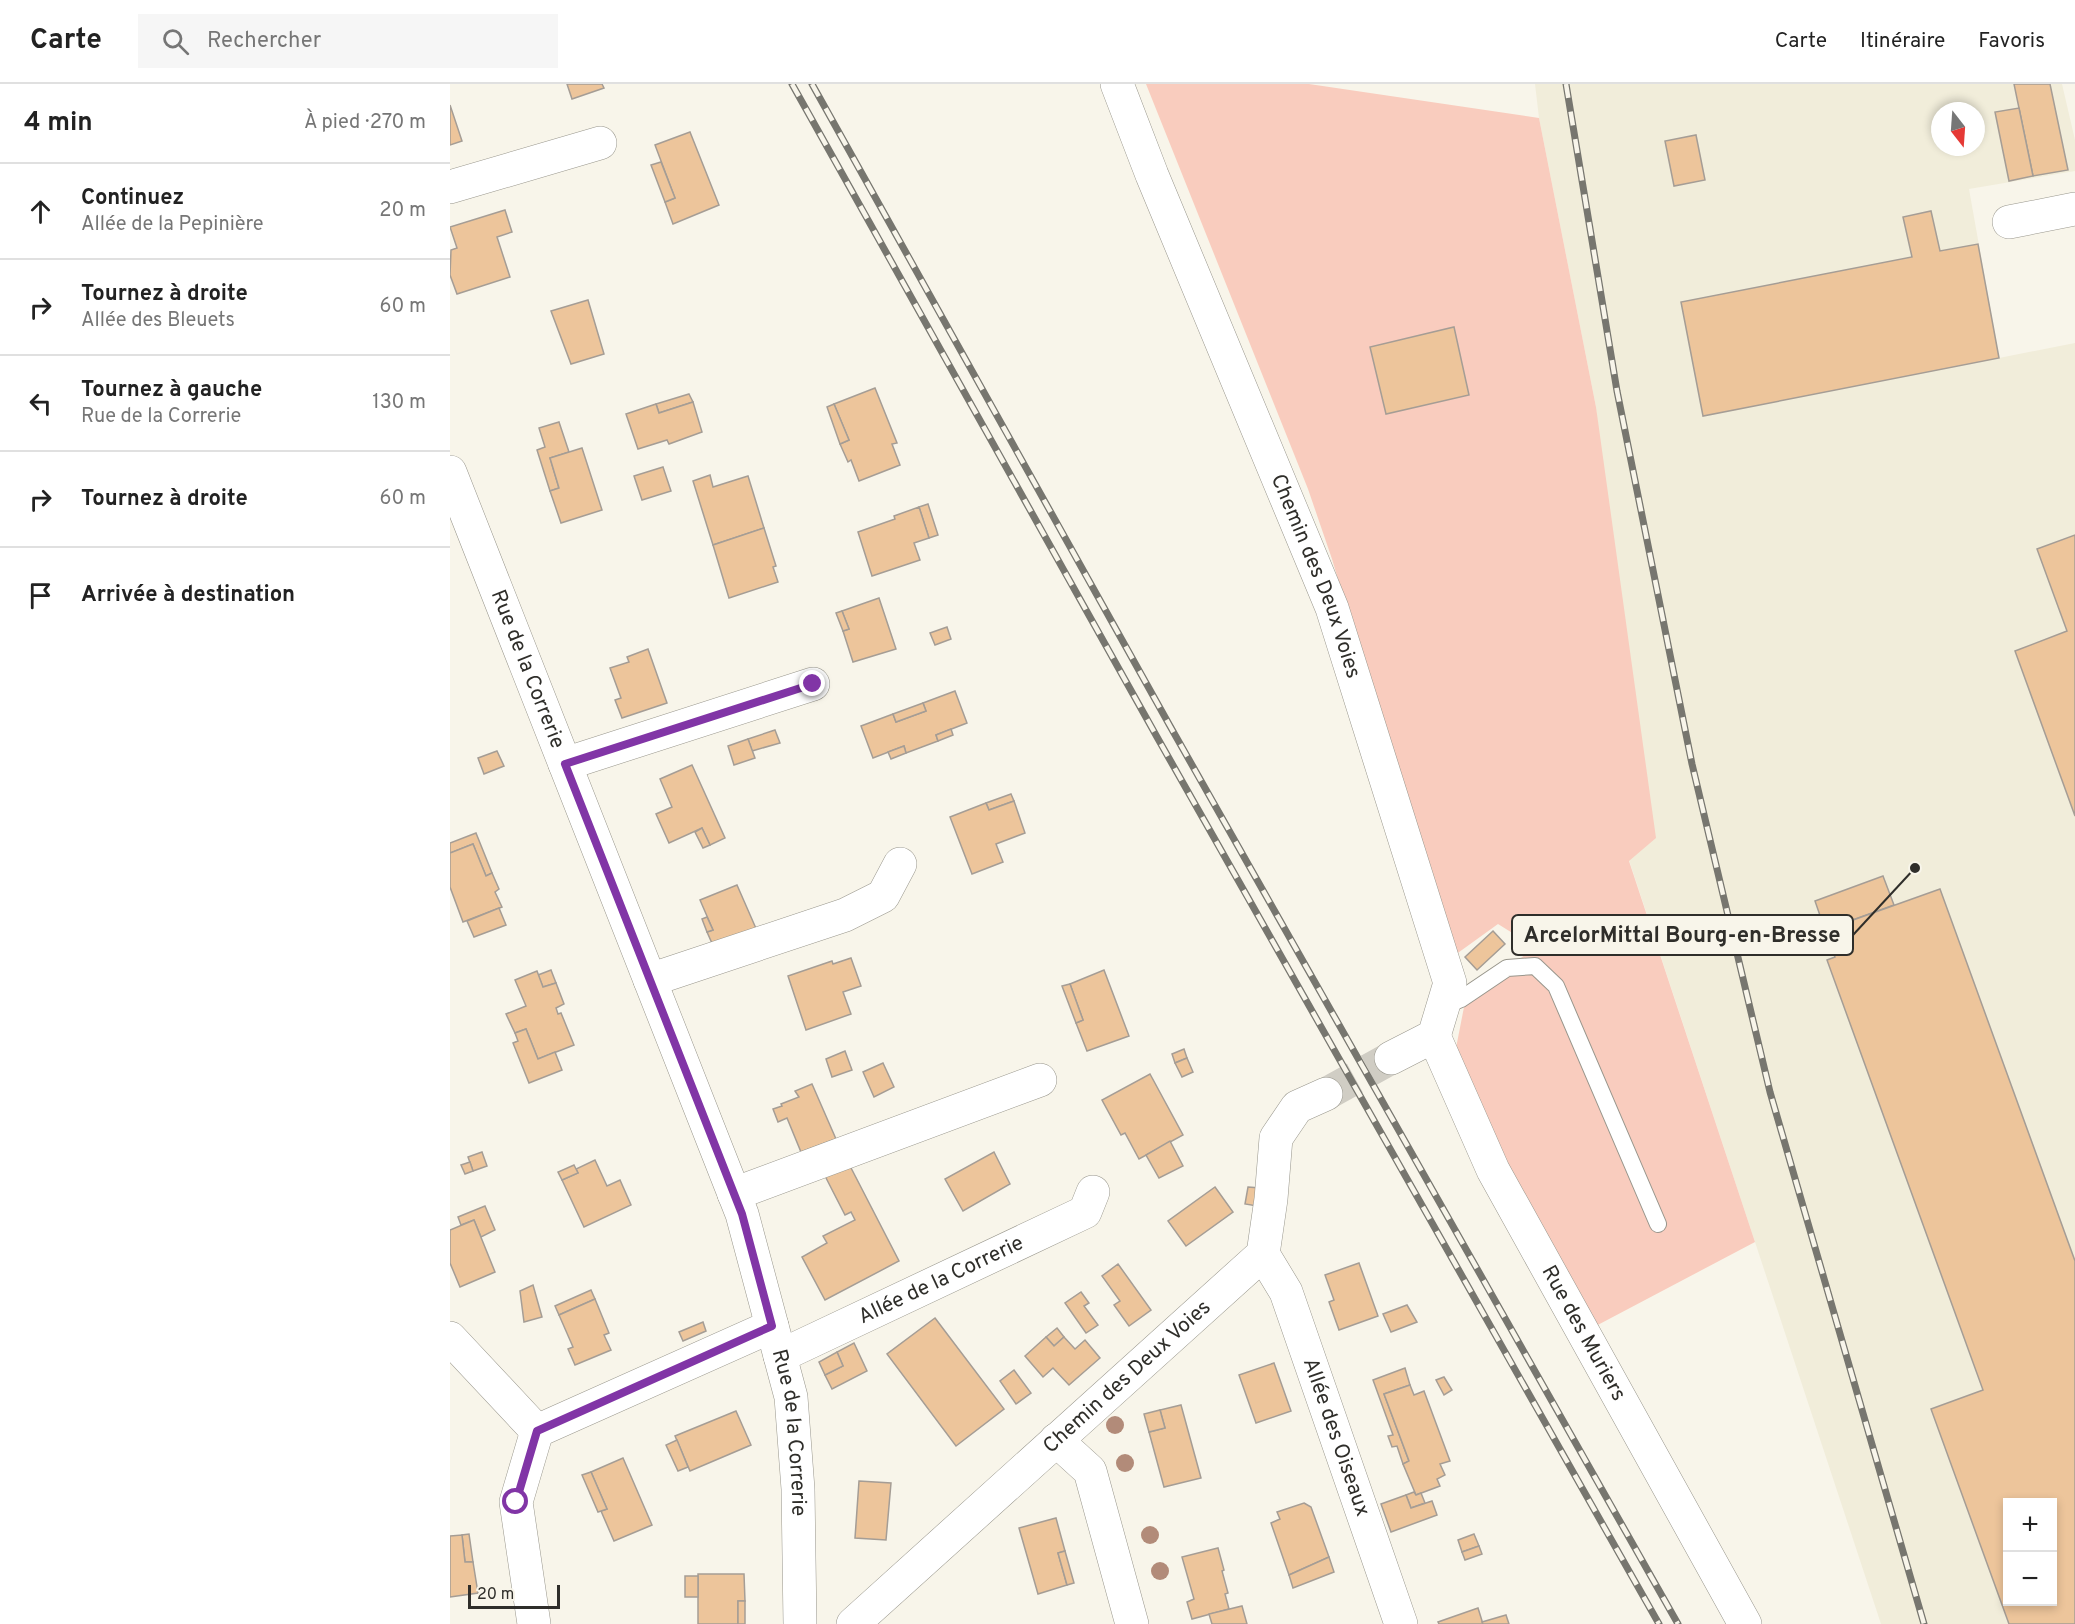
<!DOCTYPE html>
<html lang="fr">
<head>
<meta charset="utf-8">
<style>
  body { margin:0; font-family:Overpass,sans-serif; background:#f6f6f6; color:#222 }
  .controls { position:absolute; right:18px; bottom:18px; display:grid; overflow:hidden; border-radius:0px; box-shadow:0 3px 9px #0003 }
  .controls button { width:54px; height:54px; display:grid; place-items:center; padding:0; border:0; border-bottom:2px solid #e0e0e0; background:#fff; color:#222; font:30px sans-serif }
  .compass { position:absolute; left:1481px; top:18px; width:54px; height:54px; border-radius:50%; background:#fff; box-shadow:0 3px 9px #0003; rotate:163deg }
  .scale { position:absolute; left:18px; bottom:15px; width:92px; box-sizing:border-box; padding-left:6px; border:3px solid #2f2e2a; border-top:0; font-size:16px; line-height:21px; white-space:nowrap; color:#2f2e2a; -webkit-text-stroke:4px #f8f5ea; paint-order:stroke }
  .stop { position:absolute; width:18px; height:18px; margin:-14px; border:4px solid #8135a6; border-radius:50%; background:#fff }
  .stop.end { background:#8135a6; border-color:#fff; box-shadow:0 2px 6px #0008 }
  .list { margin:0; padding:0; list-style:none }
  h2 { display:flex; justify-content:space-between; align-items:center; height:78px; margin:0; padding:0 24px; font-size:26px }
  h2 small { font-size:20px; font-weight:400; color:#767676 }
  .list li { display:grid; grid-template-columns:39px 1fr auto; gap:18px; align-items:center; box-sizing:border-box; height:96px; padding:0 24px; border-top:2px solid #e0e0e0 }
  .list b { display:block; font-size:22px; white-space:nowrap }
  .list p { margin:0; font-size:20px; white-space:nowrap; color:#767676 }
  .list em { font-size:20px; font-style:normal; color:#767676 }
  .icon { flex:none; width:33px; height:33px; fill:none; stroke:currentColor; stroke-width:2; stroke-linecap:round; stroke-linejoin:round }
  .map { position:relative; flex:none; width:1625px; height:1540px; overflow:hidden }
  header { display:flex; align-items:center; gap:36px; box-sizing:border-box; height:84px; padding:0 30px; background:#fff; border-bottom:2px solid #e0e0e0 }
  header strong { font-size:28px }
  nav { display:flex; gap:33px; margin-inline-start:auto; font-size:21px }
  .search { width:420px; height:54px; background:#f6f6f6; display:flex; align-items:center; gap:15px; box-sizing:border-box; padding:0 21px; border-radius:0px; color:#767676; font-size:22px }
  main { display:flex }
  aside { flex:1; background:#fff }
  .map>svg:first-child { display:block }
</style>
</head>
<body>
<header>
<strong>Carte</strong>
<div class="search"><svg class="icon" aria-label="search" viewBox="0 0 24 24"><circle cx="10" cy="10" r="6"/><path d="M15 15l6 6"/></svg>Rechercher</div>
<nav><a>Carte</a><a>Itinéraire</a><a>Favoris</a></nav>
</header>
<main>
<aside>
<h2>4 min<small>À pied · 270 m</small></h2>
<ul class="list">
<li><svg class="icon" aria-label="ahead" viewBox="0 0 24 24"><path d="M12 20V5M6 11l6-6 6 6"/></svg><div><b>Continuez</b><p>Allée de la Pepinière</p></div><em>20 m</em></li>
<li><svg class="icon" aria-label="right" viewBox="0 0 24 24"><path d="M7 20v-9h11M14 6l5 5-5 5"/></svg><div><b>Tournez à droite</b><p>Allée des Bleuets</p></div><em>60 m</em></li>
<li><svg class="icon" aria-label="left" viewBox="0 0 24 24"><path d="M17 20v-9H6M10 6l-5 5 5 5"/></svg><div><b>Tournez à gauche</b><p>Rue de la Correrie</p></div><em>130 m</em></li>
<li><svg class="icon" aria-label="right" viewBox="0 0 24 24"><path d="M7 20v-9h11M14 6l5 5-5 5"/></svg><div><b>Tournez à droite</b></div><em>60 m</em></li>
<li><svg class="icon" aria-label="arrive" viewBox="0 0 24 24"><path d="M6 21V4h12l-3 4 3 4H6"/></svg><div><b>Arrivée à destination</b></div></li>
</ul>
</aside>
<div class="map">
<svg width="1625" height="1540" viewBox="0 0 1625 1540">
  <rect width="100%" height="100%" fill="#f8f5ea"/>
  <path fill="#f1edda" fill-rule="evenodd" d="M1085,0h527l13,56v31l-106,18 30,169 76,-15v1281h-194l-252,-764 -33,-453 -57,-289zM1490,27h36v36h-36zM1558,1418h44v100h-44z"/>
  <polygon fill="#f9ccbe" points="696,0 859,0 1089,34 1146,323 1206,754 1179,777 1305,1158 1142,1244 1044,1066 1006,964 1015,918 1085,863 1048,840 1005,871 982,812 882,475 858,405"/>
  <g fill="#edc59b" stroke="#a59d95" stroke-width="1.5" fill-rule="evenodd">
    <polygon points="117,0 152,0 154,4 122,15"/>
    <polygon points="1564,0 1600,0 1618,86 1583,92"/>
    <polygon points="0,21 12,57 0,61"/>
    <polygon points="1569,24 1583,92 1559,97 1545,28"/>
    <polygon points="240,48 269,121 223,140 215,118 225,114 205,61"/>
    <polygon points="1246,51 1255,96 1224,102 1215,57"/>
    <polygon points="211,78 225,114 215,118 201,81"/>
    <polygon points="55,126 62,148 47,153 60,193 7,210 0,191 1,166 7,164 0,143"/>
    <polygon points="1481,127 1490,167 1528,160 1549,274 1253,332 1231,218 1462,173 1453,133"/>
    <polygon points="138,216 154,270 121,280 101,227"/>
    <polygon points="1004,243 1019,311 936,330 920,263"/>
    <polygon points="425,304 447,359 442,360 450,381 409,397 401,376 398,378 390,360 399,356 384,320"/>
    <polygon points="239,310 243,318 209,329 206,320"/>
    <polygon points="243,318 252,348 219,360 217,356 188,365 176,330 206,320 209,329"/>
    <polygon points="384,320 399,356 390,360 377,323"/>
    <polygon points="109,338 119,368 100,374 109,404 100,407 87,366 95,363 89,344"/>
    <polygon points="132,364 152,426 111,439 100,407 109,404 100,374"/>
    <polygon points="213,383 221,407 192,416 184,392"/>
    <polygon points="260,391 263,403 298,392 314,444 263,461 243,397"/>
    <polygon points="478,420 488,451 479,454 469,423"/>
    <polygon points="469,423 479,454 464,459 470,476 422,492 408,448 445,435 444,432"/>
    <polygon points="314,444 326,482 323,483 328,498 279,514 263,461"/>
    <polygon points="1625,451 1625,732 1565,567 1617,547 1587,465"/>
    <polygon points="429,514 446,565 403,578 393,547 399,545 392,527"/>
    <polygon points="392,527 399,545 393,547 386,529"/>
    <polygon points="497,543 501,555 485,561 480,549"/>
    <polygon points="198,565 217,619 172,634 165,616 171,614 160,584 179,578 177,573"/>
    <polygon points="505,607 517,639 486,651 488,657 456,669 454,662 423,674 411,642 443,630 446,638 476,627 473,619"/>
    <polygon points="473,619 476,627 446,638 443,630"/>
    <polygon points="501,645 503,651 488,657 486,651"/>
    <polygon points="325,646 330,659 302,667 298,655"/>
    <polygon points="298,655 305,674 284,681 278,662"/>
    <polygon points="454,662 456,669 441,675 438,668"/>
    <polygon points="47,667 54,682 34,690 28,674"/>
    <polygon points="242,681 275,754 260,761 252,744 219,759 206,730 222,723 210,695"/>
    <polygon points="561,710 564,717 539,726 536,719"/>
    <polygon points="564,717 575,749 546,760 553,778 522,790 500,733 536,719 539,726"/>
    <polygon points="252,744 260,761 253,764 245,748"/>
    <polygon points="26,749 42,789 36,792 23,760 0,769 0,759"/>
    <polygon points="23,760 36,792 42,789 49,805 45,808 52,823 13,838 0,803 0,769"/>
    <polygon points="1433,792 1444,821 1375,846 1365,817"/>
    <polygon points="287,801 308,849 265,866 257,848 263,846 250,816"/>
    <path d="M1490,805l135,372v363h-66l-78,-215 52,-19 -156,-430 8,-3 -10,-27zM1558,1418h44v100h-44z"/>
    <polygon points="49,824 56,841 24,853 17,837"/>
    <polygon points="257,833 263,846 257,848 252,835"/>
    <polygon points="1043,847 1055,860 1027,886 1015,873"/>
    <polygon points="401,874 411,902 393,908 401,930 356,946 338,892 382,877 383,880"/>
    <polygon points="101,886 106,899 93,903 88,891"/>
    <polygon points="654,886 679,952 637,967 626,939 633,936 620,900"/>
    <polygon points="87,887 93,903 106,899 114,920 106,924 108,930 111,929 124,961 88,975 76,945 65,949 56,930 76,922 65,896"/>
    <polygon points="620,900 633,936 626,939 612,902"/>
    <polygon points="76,945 88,975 105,968 112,986 79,999 63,959 68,957 65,949"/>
    <polygon points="734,965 737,974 725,979 722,970"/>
    <polygon points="395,967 402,986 382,993 376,975"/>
    <polygon points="737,974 743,988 732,993 725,979"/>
    <polygon points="433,979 444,1003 424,1013 413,988"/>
    <polygon points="700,990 733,1051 689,1075 675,1049 671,1051 652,1016"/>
    <polygon points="362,1000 386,1055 351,1068 337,1034 328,1038 323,1025 332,1022 331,1020 349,1013 345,1007"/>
    <polygon points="720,1057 733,1082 709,1094 696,1071"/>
    <polygon points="32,1068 37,1082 23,1087 18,1073"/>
    <polygon points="544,1068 560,1100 513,1127 495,1095"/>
    <polygon points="145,1076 157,1102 170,1096 181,1121 134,1143 112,1096 128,1089 126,1085"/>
    <polygon points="20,1078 23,1087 15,1090 11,1081"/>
    <polygon points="399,1080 449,1177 375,1216 352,1173 377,1159 373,1152 405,1136 401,1128 395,1131 374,1090"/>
    <polygon points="124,1081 128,1089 112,1096 108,1088"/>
    <polygon points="765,1103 783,1128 736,1162 718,1137"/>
    <polygon points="798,1103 810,1104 807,1122 795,1120"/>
    <polygon points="35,1122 45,1146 31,1153 24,1136 11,1141 8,1133"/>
    <polygon points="24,1136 45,1188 10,1203 0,1179 0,1146"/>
    <polygon points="909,1179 928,1232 889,1246 879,1218 884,1216 875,1191"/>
    <polygon points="668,1180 701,1226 679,1242 664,1221 670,1217 652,1192"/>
    <polygon points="83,1201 92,1233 74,1238 70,1207"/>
    <polygon points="141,1206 145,1215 109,1231 105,1222"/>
    <polygon points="631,1208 639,1219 634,1222 648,1241 636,1249 615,1219"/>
    <polygon points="145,1215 159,1249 154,1251 161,1266 125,1281 118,1265 123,1263 109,1231"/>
    <polygon points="957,1221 967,1238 941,1248 933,1230"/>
    <polygon points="485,1234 554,1325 506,1362 437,1270"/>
    <polygon points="253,1238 256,1247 233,1257 229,1248"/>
    <polygon points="607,1244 614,1253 604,1262 596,1253"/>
    <polygon points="596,1253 604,1262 614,1253 625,1265 635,1256 650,1274 619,1301 603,1284 593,1293 575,1272"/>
    <polygon points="404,1259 417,1287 382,1305 375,1291 393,1282 387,1268"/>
    <polygon points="387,1268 393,1282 375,1291 369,1278"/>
    <polygon points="824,1279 841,1327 806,1339 789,1291"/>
    <polygon points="955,1284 960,1301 934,1310 959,1377 953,1380 947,1362 942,1363 938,1352 943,1351 923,1296"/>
    <polygon points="564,1286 581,1309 566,1320 550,1297"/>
    <polygon points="994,1293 1002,1306 994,1311 986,1296"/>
    <polygon points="960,1301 964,1311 974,1307 1000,1377 990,1380 995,1391 987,1395 990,1402 966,1411 953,1380 959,1377 934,1310"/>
    <polygon points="731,1321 751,1394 714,1403 699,1348 715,1344 710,1326"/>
    <polygon points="710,1326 715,1344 699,1348 694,1330"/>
    <polygon points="286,1327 301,1361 240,1387 225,1352"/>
    <polygon points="227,1356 238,1383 228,1387 216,1361"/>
    <polygon points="173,1374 202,1441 164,1457 151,1427 157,1425 141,1388"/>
    <polygon points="141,1388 157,1425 148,1428 132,1391"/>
    <polygon points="409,1397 441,1399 436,1456 405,1454"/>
    <polygon points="964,1408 966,1411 971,1409 975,1419 961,1424 956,1411"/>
    <polygon points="956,1411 961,1424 982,1417 987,1431 941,1448 931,1420"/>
    <polygon points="854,1419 861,1423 879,1473 839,1491 821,1439 830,1435 827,1428"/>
    <polygon points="606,1434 615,1467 608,1469 617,1501 588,1510 569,1444"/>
    <polygon points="19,1450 23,1478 15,1478 12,1451"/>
    <polygon points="1024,1450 1029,1462 1012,1468 1008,1456"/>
    <polygon points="12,1451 15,1478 23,1478 28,1509 0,1513 0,1452"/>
    <polygon points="1029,1462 1032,1470 1015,1476 1012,1468"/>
    <polygon points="768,1464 774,1486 772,1487 778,1509 775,1510 779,1525 742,1535 737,1518 744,1515 732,1473"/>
    <polygon points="615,1467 624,1499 617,1501 608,1469"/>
    <polygon points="879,1473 884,1488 843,1504 839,1491"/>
    <polygon points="248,1490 294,1490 295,1517 288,1517 288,1540 248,1540"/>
    <rect x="235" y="1492" width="13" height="21"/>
    <rect x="288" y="1517" width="7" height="23"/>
    <polygon points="792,1522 797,1540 762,1540 759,1530"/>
    <polygon points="1028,1524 1033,1540 989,1540 988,1538"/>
    <polygon points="1056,1531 1059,1540 1033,1540 1032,1538"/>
  </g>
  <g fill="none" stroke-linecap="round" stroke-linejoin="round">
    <polyline stroke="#d0cdc4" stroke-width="33" stroke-dasharray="33 16" stroke-linecap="butt" points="876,1010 941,974"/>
    <defs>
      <polyline id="service" points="994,922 1011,915 1057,884 1085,882 1106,902 1208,1140"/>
      <g id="minor">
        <path id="s1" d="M667,0l35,91 180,433 118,375 -16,53 -43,22"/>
        <polyline points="0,103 150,59"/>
        <polyline points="1559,138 1625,125"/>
        <path id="s2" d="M0,388l292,742 49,183 7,92 2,135"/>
        <polyline points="115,680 363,600"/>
        <polyline points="200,896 395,831 433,812 450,780"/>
        <path id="s3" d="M984,952l59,134 252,454"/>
        <polyline points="284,1110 590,996"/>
        <path id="s4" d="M813,1170l23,38 115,332"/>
        <polyline points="0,1254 87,1347 322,1242"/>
        <path id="s5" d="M330,1272l305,-144 8,-20"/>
        <polyline points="606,1356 640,1387 682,1540"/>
        <polyline points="84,1540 66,1418 87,1347"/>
        <path id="s6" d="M403,1540l410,-370 8,-55 5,-61 21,-31 29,-13"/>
      </g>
    </defs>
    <use href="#service" stroke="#98968c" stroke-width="18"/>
    <use href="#minor" stroke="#98968c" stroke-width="34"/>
    <use href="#service" stroke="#fff" stroke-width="16"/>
    <use href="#minor" stroke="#fff" stroke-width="33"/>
    <defs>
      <g id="rail">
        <polyline points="342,0 707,653 1209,1540"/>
        <polyline points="362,0 720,642 1228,1540"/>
        <polyline points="1116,0 1167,307 1242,680 1320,1008 1474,1540"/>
      </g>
    </defs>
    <use href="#rail" stroke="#77766f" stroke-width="7"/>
    <use href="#rail" stroke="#f8f5ea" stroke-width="4.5" stroke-dasharray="14" stroke-linecap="butt"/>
  </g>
  <g fill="#b28b79">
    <circle cx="665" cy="1341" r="9"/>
    <circle cx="675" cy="1379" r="9"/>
    <circle cx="700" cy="1451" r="9"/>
    <circle cx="710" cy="1487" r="9"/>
  </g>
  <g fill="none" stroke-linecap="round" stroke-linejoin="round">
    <polyline stroke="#8135a6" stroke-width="8" points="66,1418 87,1347 322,1242 292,1130 115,680 363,600"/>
  </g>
  <g text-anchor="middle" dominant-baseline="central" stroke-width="6" stroke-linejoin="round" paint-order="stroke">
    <g font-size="21" fill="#2f2e2a" stroke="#f8f5ea">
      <text stroke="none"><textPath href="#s1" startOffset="531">Chemin des Deux Voies</textPath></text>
      <text stroke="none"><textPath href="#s2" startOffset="212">Rue de la Correrie</textPath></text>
      <text stroke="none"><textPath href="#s5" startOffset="178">Allée de la Correrie</textPath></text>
      <text stroke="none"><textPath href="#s3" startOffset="333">Rue des Muriers</textPath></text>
      <text stroke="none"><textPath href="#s6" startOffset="369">Chemin des Deux Voies</textPath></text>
      <text stroke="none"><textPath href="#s2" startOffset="1022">Rue de la Correrie</textPath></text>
      <text stroke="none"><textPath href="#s4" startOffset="198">Allée des Oiseaux</textPath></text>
    </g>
  </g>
  <path fill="none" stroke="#2f2e2a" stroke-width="2" d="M1465 784L1403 851"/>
  <circle fill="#2f2e2a" stroke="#f8f5ea" stroke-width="2" cx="1465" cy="784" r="6"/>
  <rect fill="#f8f5ea" stroke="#2f2e2a" stroke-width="2" x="1062" y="831" width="341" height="40" rx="6"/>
  <g font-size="22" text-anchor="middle" font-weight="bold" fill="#2f2e2a">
    <text x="1232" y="858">ArcelorMittal Bourg-en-Bresse</text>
  </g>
</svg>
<div class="controls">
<button>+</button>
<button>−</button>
</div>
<svg class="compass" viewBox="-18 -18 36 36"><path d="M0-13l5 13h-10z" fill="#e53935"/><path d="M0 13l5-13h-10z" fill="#767676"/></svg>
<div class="scale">20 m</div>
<div class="stop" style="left:66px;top:1418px"></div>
<div class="stop end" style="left:363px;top:600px"></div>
</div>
</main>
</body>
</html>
